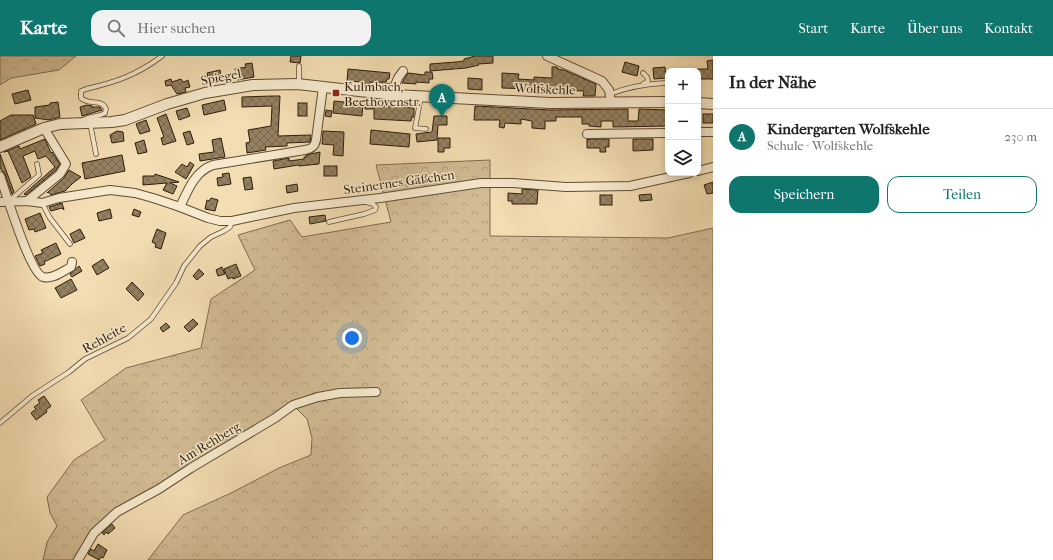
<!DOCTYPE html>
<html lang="de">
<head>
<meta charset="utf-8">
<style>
  body { margin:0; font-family:"IM FELL French Canon",serif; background:#f2f2f2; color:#222 }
  .controls { position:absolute; right:12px; top:12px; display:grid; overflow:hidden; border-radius:8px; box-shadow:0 2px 6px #0003 }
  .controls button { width:36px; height:36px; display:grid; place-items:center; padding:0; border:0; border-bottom:1px solid #e0e0e0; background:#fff; color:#222; font:20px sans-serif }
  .you { position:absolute; left:352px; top:282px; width:14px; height:14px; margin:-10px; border:3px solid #fff; border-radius:50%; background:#1a73e8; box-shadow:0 0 0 6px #1a73e833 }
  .badge { display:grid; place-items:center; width:26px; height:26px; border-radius:50%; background:#0f766e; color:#fff; font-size:13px; font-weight:700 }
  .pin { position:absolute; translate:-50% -33px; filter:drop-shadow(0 1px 2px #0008) }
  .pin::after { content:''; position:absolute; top:21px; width:14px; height:12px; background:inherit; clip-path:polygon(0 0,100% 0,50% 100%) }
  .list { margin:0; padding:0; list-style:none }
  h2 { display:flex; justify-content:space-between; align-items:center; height:52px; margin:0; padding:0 16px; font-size:17px }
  h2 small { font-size:13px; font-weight:400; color:#767676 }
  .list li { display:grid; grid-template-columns:26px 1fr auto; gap:12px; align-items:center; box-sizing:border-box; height:56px; padding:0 16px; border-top:1px solid #e0e0e0 }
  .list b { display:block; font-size:15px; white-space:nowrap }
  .list p { margin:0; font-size:13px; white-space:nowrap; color:#767676 }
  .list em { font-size:13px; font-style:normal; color:#767676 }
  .actions { display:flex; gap:8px; padding:12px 16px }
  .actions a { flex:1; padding:9px 0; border:1px solid #0f766e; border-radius:12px; text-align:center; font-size:14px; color:#0f766e }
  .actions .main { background:#0f766e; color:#fff }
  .icon { flex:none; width:22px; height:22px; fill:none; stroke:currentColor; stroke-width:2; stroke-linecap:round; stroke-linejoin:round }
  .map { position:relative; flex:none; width:713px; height:504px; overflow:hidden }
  header { display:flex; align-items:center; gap:24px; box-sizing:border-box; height:56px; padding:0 20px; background:#0f766e; color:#fff }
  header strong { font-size:19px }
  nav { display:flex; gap:22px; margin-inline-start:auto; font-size:14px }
  .search { width:280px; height:36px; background:#f2f2f2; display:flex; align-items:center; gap:10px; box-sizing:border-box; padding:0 14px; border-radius:12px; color:#767676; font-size:15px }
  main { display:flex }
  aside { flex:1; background:#fff }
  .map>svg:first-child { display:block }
</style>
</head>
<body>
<header>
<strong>Karte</strong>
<div class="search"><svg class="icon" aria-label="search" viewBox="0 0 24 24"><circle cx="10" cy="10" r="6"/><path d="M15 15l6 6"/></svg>Hier suchen</div>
<nav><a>Start</a><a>Karte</a><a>Über uns</a><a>Kontakt</a></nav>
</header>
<main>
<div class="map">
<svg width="713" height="504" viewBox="0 0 713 504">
  <defs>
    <pattern id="forest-crowns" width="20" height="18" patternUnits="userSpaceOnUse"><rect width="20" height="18" fill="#d2bc95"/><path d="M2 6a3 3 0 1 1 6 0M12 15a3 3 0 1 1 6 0" fill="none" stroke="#b5a17f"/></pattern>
    <pattern id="building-cross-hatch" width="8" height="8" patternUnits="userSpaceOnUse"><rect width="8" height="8" fill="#948161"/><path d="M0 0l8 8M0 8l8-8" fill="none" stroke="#79694e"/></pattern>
  </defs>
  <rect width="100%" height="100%" fill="#f3ddb2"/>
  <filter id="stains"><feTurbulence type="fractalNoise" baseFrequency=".005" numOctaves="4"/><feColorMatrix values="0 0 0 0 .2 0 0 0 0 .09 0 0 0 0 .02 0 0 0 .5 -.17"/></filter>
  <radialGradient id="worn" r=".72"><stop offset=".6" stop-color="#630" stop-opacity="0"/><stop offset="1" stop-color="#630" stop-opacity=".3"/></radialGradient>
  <g fill="url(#forest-crowns)" stroke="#806c50">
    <polygon points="0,0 76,0 59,14 11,22 0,29"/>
    <polygon points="490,104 490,180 668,182 713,172 713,504 148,504 183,459 231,437 279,412 311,399 312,382 307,363 293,349 117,456 93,477 78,504 43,504 47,486 57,470 50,457 47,441 74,404 105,384 81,344 126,312 201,292 211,243 255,214 238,179 290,164 302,181 391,166 376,109"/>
  </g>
  <g fill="url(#building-cross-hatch)" stroke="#2e1d0a">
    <polygon points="291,0 301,0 300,7 290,6"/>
    <polygon points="475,0 493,0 493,7 478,8 479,9 466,12 430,15 430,8 456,6 464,5 464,3"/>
    <polygon points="713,4 713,23 698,23 698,13 708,13 707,5"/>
    <polygon points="625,6 639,10 637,20 622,16"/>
    <polygon points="252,7 254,21 237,24 235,13 246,11 245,8"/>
    <polygon points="552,11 557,11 558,13 564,14 596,28 595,40 583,40 584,35 502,32 502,17 519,18 518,23 534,24 534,21 552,22"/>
    <polygon points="665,11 666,22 654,23 653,12"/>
    <polygon points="348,13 390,17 389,23 387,23 386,26 370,26 367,29 362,28 362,26 347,25"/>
    <polygon points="220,14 222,24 209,27 207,17"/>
    <polygon points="425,16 432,16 433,23 429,23 429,27 416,26 416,28 402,27 408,17 425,19"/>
    <polygon points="468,22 482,23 482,34 468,33"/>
    <polygon points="171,23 172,26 181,23 182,25 184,26 188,24 190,31 185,32 186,36 177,38 171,29 166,30 165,25"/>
    <polygon points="28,34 31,44 15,48 12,38"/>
    <polygon points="272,40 280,40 278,80 311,79 310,86 287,87 287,90 265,91 266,94 247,97 246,87 250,86 248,74 271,70 272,50 242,51 242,41"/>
    <polygon points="224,44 226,54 204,59 202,49"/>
    <polygon points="334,45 363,48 362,60 333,57"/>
    <polygon points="58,46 60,61 49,64 35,62 35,51 50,49 50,47"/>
    <rect x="298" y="47" width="9" height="13"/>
    <polygon points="365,47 373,48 373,53 365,53"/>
    <polygon points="87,49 92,50 92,51 100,51 102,54 82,60 80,51"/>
    <polygon points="374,49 414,52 414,61 412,61 411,65 374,63"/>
    <polygon points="475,50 550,54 628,53 628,65 638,65 639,53 668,54 668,70 613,71 613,65 601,65 601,71 589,70 589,68 582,68 582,61 556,61 556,65 545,65 545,73 532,72 532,65 521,63 521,68 505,67 504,72 499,71 500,64 474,64"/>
    <polygon points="187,52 190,60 179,64 176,55"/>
    <polygon points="326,54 332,55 331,61 325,60"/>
    <polygon points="166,58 176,85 163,89 161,82 164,81 157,62"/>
    <rect x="703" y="58" width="10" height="9"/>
    <polygon points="11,59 33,59 36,68 0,84 0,65"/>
    <polygon points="434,60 447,60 447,69 438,69 437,84 417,86 416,78 432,76"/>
    <polygon points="146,64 150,75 140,78 136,68"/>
    <polygon points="371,74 410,78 409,91 370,88"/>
    <polygon points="117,75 123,76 124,85 112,87 110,79"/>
    <polygon points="190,75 194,87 187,89 183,77"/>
    <polygon points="323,75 344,76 343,100 333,99 334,89 322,88"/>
    <polygon points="221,82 225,101 200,105 199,98 214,96 212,84"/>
    <polygon points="438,82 450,82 450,92 444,92 444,96 438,96"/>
    <polygon points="45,83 51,97 52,96 60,108 56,114 26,139 24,138 55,111 46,100 38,103 35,95 23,100 31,121 22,127 8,95 4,96 19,90 20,93"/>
    <polygon points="587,83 609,83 609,91 605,91 606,96 600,96 600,92 587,92"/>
    <polygon points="633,83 653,83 653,94 633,95"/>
    <polygon points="144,84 147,96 138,98 135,87"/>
    <polygon points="320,96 319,108 299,110 298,109 274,113 273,105 289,102 289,105 304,103 304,101 306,101 306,99"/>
    <polygon points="0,98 14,136 12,138 5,118 0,112"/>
    <polygon points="122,99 125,115 85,123 82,107"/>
    <polygon points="190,106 194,109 186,123 175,116 182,108 187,111"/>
    <rect x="324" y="110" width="13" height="10"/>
    <polygon points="69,114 81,121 73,127 65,135 51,139 48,136 47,137 64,122"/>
    <polygon points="229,117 231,128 218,130 217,122 223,121 222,118"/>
    <polygon points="155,118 179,126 170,127 177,130 173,138 163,134 167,127 143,129 143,120 155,120"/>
    <polygon points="251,121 253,133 245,134 243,122"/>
    <polygon points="713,126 713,137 707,138 704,129"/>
    <polygon points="297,128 298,135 287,137 286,130"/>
    <polygon points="522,133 538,134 537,148 512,148 512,145 508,145 508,137 522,138"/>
    <polygon points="651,138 652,144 640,145 639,139"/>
    <rect x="600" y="139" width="12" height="10"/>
    <polygon points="211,142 218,144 215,155 205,153 207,144 209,145"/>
    <polygon points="62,147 64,154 62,152 51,155 49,151"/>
    <polygon points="110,153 112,162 99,165 97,157"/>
    <polygon points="134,153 141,156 139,161 132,159"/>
    <polygon points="40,157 46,172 35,176 34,173 29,174 25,163"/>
    <polygon points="325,159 326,165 310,168 309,161"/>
    <polygon points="80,173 85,182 74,187 70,178"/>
    <polygon points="157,173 166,177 161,193 155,191 156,188 152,186"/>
    <polygon points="56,187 61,198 44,206 45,208 40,210 35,200 43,197 41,194"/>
    <polygon points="103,203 109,212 97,219 92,210"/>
    <polygon points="236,208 241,220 233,223 233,221 228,223 224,213"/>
    <polygon points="79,210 82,215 72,221 70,218"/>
    <polygon points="222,211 225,218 218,220 216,214"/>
    <polygon points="199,213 204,218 197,224 193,220"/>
    <polygon points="71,223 77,234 61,242 55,232"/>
    <polygon points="132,226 144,238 138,245 126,233"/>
    <polygon points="193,263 198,268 189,276 184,271"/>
    <polygon points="166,267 170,271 163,276 160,272"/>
    <polygon points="44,340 51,350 46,354 47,356 36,364 31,357 36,353 34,351 40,347 38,344"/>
    <polygon points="112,468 115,472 108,478 106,476 104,479 102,477"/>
    <polygon points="98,488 107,494 103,502 101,501 99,504 88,498 91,493 94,495"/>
  </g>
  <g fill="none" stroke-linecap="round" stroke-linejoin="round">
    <defs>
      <g id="service">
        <polyline points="643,17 647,21 648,25 643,28"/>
        <polyline points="299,28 299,10"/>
        <path d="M610,38c18,-7 36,-10 55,-11"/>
        <polyline points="421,41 415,72 426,73"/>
        <path d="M83,64c7,-4 15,-3 22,-7l1,-4c-4,-11 -17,-3 -25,-11v-7l5,-2c30,-7 51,-14 76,-33"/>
        <polyline points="90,67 96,98"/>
        <polyline points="9,145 39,119 37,108"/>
        <polyline points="42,147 50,162 70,188"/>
        <polyline points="329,166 364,158 375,154 376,151 373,148 366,146"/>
        <polyline points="0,367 32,340 69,316 85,303 128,282 151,263 176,227 184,210 200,190 211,181 224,175 230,171 232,165"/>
      </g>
      <g id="minor">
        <polyline points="547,0 602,25 609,34 611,47"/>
        <polyline points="369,36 372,31 394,32 398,22 403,15"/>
        <polyline points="698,76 713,76"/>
        <polyline points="587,78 668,77"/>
        <polyline points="698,115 713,111"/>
        <path d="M0,120c6,17 30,97 43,101 9,3 20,-6 28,-10l1,-5"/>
        <polyline points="27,145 60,118 66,108 44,72"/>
        <polyline points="0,146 27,145 42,147 59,142 110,134 135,137 153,142 180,151 208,162 220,165 232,165 294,152 380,142 481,127 513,127 566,131 630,130 689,117"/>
        <path d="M180,151c8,-17 15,-36 33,-42l92,-15c6,-1 10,-3 11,-10l7,-53"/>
        <polyline points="78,504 94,477 117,456 159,433 191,412 275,362 293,349 318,341 340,337 376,336"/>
      </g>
      <g id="tertiary">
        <polyline points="698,47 713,48"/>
        <polyline points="0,91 44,72 60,68 112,66 125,64 167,48 205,37 253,29 297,28 395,39 550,47 668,46"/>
      </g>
    </defs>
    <use href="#service" stroke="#5f4d34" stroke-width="5.5"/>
    <use href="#minor" stroke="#5f4d34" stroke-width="10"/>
    <use href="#tertiary" stroke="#5f4d34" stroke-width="12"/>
    <use href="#service" stroke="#f7e9cd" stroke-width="4"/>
    <use href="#minor" stroke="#f7e9cd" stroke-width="8"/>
    <use href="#tertiary" stroke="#f7e9cd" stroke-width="10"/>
  </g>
  <rect fill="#8f2418" stroke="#f7e9cd" stroke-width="1.5" x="332" y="33" width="8" height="8" rx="2"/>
  <g text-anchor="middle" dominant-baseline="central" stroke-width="3" stroke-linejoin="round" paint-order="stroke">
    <g font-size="13" fill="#2e1d0a" stroke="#f7e9cd">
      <text transform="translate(221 21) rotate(-11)">Spiegel</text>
      <text transform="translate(545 33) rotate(2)">Wolfskehle</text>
      <text transform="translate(399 126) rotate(-8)">Steinernes Gäßchen</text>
      <text transform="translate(104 282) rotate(-29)">Rehleite</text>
      <text transform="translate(209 387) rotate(-31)">Am Rehberg</text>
    </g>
    <g font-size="13" fill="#2e1d0a" stroke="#f7e9cd" text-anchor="start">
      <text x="344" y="30">Kulmbach,<tspan x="344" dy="15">Beethovenstr.</tspan></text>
    </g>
  </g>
  <rect width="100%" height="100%" filter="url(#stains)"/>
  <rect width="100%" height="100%" fill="url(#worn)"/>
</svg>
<div class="controls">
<button>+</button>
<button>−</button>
<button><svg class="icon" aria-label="layers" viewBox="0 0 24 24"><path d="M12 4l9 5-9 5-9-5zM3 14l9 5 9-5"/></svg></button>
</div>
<div class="you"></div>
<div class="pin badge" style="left:442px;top:61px">A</div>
</div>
<aside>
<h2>In der Nähe<small></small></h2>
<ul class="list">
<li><span class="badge">A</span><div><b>Kindergarten Wolfskehle</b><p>Schule · Wolfskehle</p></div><em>230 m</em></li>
</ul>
<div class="actions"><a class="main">Speichern</a><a>Teilen</a></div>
</aside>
</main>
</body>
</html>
